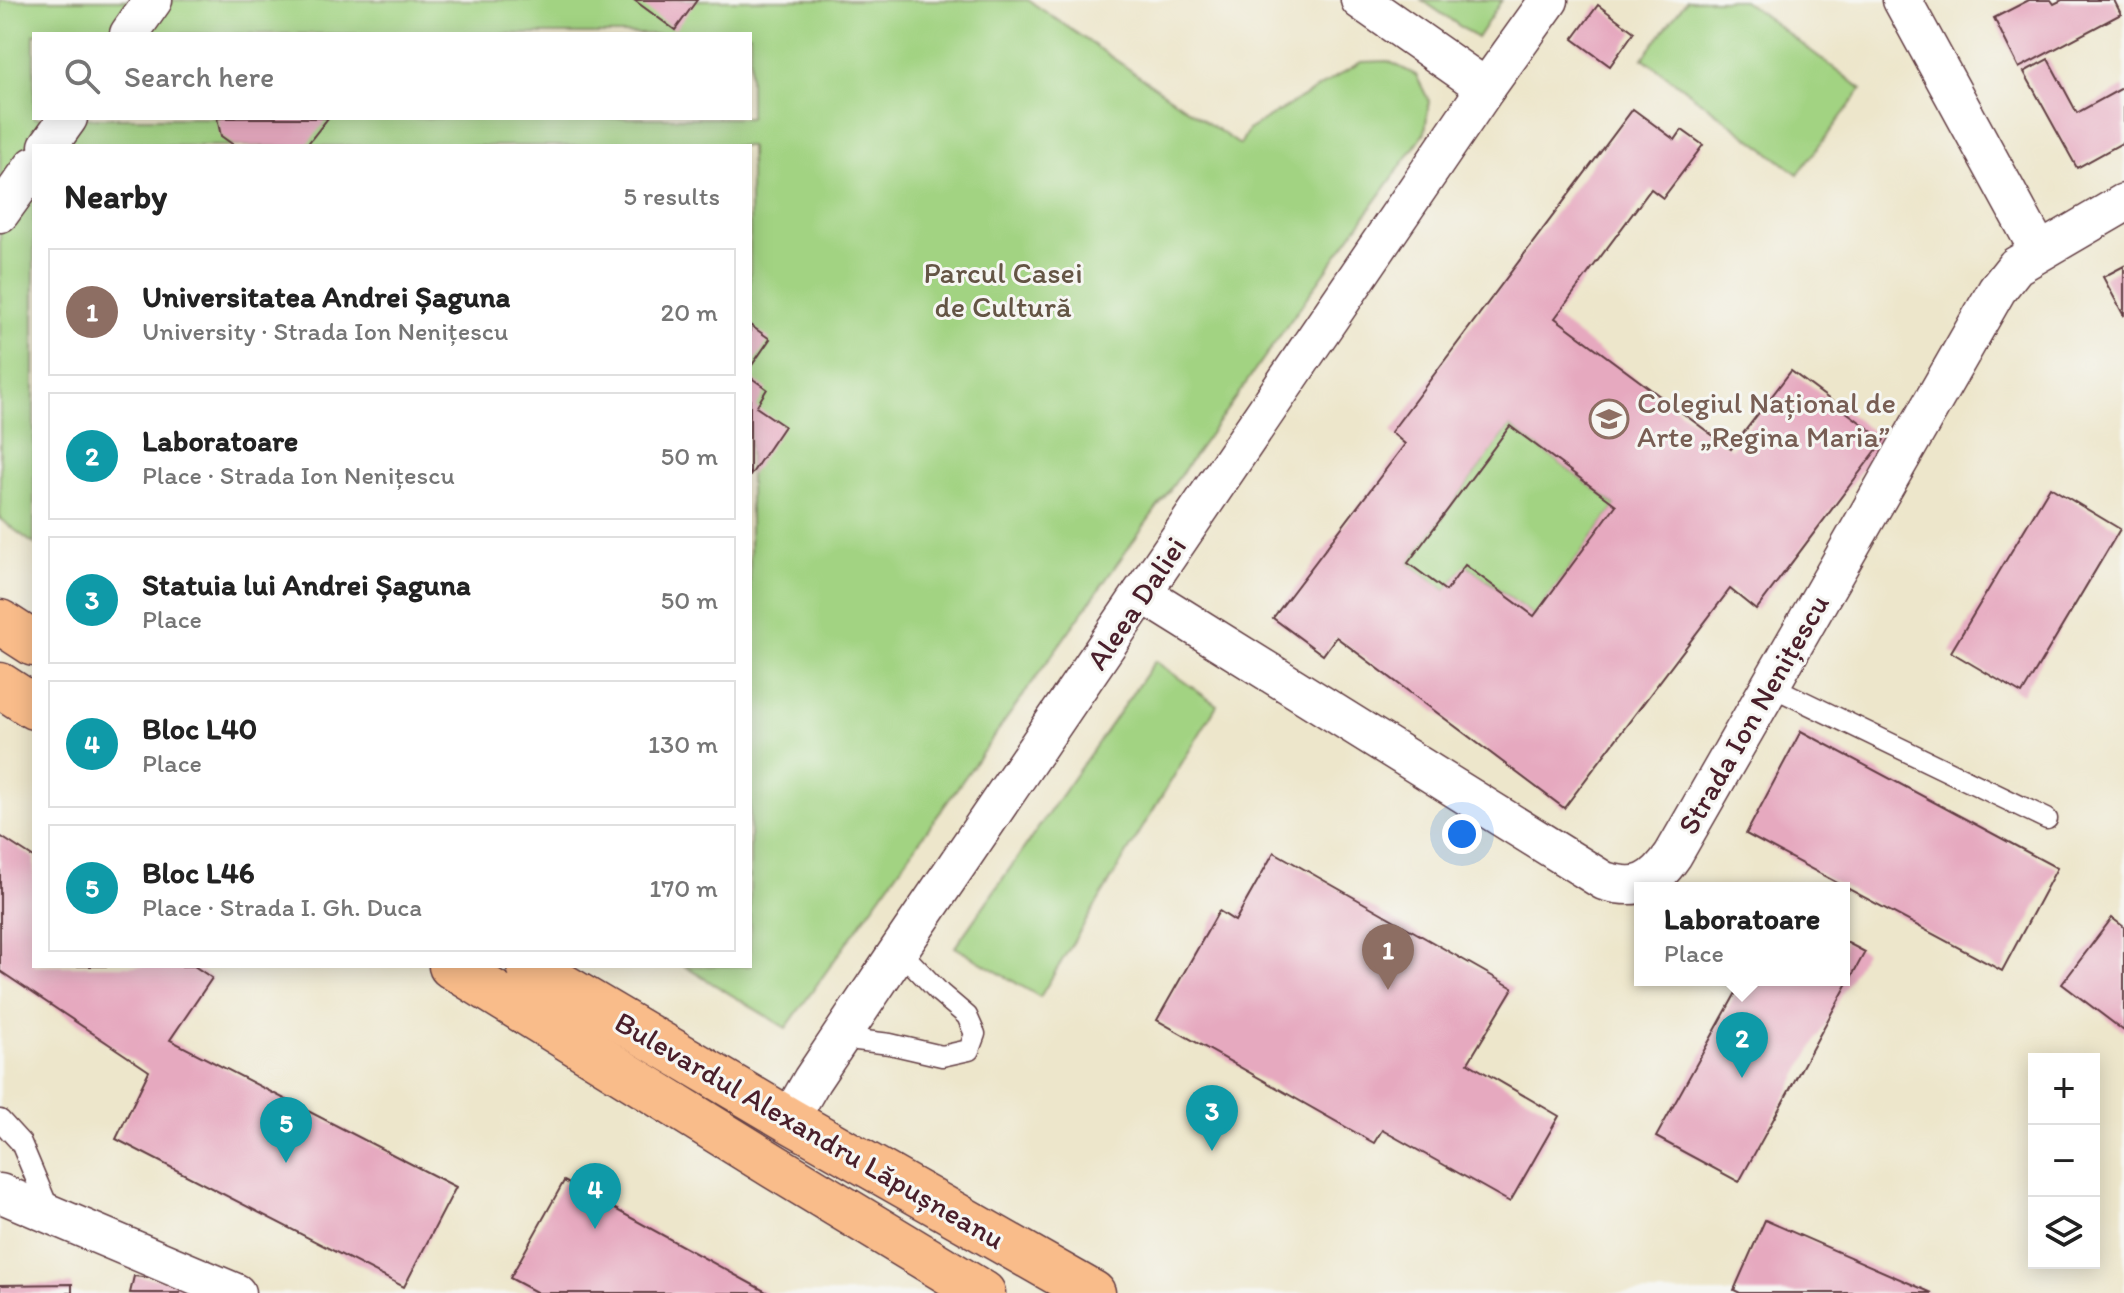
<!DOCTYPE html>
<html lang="en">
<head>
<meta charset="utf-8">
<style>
  body { margin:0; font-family:Itim,sans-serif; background:#f2f2f2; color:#222 }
  .controls { position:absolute; right:24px; bottom:24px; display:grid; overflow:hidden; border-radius:0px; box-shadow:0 4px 20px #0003 }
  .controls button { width:72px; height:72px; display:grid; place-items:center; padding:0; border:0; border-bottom:2px solid #e0e0e0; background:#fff; color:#222; font:40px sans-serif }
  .you { position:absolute; left:1462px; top:834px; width:28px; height:28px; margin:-20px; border:6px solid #fff; border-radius:50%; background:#1a73e8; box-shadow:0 0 0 12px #1a73e833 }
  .badge { display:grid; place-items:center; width:52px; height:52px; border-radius:50%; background:#b5179e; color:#fff; font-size:26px; font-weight:700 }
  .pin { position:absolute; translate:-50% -66px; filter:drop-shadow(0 2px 4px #0008) }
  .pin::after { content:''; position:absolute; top:42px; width:28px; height:24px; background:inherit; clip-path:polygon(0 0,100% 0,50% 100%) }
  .popup { position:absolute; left:1634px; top:882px; width:216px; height:104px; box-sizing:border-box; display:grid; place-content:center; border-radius:0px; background:#fff; filter:drop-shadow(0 2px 6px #0005); font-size:26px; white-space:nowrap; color:#767676 }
  .popup b { font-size:30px; color:#222 }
  .popup::after { content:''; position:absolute; left:50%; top:100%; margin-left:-16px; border:16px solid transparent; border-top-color:#fff }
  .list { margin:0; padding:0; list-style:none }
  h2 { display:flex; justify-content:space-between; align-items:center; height:104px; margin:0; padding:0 32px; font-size:34px }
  h2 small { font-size:26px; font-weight:400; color:#767676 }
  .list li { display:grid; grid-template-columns:52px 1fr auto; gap:24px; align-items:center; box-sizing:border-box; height:128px; margin:0 16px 16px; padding:0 16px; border:2px solid #e0e0e0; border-radius:0px }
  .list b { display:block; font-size:30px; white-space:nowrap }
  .list p { margin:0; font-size:26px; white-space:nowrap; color:#767676 }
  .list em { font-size:26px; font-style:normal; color:#767676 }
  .icon { flex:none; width:44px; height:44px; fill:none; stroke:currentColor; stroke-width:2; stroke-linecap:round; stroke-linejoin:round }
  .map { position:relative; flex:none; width:2124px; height:1293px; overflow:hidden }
  .search { position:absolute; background:#fff; box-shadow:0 4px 20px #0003; left:32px; top:32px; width:720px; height:88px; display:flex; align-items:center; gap:20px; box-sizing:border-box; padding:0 28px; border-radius:0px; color:#767676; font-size:30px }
  .panel { position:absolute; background:#fff; box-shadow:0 4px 20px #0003; left:32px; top:144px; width:720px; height:824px; border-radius:0px }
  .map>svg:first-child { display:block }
</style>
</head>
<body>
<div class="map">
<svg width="2124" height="1293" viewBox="0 0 2124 1293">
  <rect width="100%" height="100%" fill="#f6f6f2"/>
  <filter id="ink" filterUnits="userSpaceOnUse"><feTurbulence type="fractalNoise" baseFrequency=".0125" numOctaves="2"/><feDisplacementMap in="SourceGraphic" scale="16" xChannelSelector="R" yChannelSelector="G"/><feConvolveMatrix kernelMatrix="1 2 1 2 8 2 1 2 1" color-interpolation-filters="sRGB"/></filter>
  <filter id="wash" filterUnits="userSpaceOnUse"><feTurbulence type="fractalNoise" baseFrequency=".006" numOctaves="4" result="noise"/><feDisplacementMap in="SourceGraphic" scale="32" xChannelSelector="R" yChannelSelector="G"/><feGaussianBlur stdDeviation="1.8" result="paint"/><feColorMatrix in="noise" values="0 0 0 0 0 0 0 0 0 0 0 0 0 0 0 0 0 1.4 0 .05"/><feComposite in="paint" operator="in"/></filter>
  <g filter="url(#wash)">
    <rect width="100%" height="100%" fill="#ede6cb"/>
    <g fill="#a2d382" stroke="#767956" stroke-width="2" fill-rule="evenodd">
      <path d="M0,0h1028l212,145 8,-15 113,-68 27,-1 28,14 13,26 -4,31 -639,896 -102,-62h66v-820h-716v398l-34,-25zM34,34h716v84h-716z"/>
      <polygon points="1422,0 1502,0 1477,38"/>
      <polygon points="1687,0 1743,0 1862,89 1798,174 1643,58"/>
      <polygon points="1510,426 1616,505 1534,616 1466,565 1446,591 1408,563"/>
      <polygon points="1155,661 1217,705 1040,997 955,947"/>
    </g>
    <g id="blocks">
      <g fill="#e6a9bf" fill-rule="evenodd">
        <polygon points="634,0 697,0 675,30"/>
        <polygon points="2029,0 2051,0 2054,4 2062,0 2114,0 2121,14 2019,68 1994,18"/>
        <polygon points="1598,5 1634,32 1610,66 1573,39"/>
        <polygon points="2048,59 2077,113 2124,87 2124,142 2077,168 2024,72"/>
        <path d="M1633,109l42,31 7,-10 21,15 -40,53 -12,-9 -96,129 176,131 60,-78 93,69 -128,170 -26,-21 -166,219 -228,-171 -13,18 -50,-37 132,-174 -14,-12zM1510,426l106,79 -82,111 -69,-51 -19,26 -38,-28z"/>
        <polygon points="217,118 328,118 306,146 235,146 221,136"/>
        <polygon points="2124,266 2124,316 2103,277"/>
        <polygon points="750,325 770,339 750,368"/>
        <polygon points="750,377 767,389 756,407 784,426 750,476"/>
        <polygon points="2050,487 2120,529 2022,694 1951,652"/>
        <polygon points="1801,731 2057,868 2002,971 1746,834"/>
        <polygon points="0,836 34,858 34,966 194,966 212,978 170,1040 456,1187 404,1287 116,1139 149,1071 0,971"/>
        <polygon points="1274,852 1513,988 1468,1063 1559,1116 1510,1202 1382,1130 1374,1143 1157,1020 1219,911 1235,921"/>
        <polygon points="2112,918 2124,927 2124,1031 2062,984"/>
        <polygon points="1844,941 1865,952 1739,1182 1656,1137 1743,980 1844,980"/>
        <polygon points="564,1181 768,1293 538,1293 510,1278"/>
        <polygon points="1765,1220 1932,1293 1740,1293 1734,1290"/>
        <polygon points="134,1276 183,1282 180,1293 130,1293"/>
        <polygon points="72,1284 72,1293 0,1293 0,1285"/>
      </g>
    </g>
  </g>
  <g filter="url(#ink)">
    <use href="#blocks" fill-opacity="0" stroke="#623d43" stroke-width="2"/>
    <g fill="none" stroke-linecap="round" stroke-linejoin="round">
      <defs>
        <g id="lane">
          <polyline points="1769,685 2047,819"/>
          <polyline points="840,1038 890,1044 942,1056 969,1050 975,1034 967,1016 940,993 899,950"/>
          <polyline points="0,1120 21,1143 50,1212"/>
        </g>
        <g id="street">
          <polyline points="1360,0 1486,88"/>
          <polyline points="1902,0 2039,251"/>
          <polyline points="129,34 153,0"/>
          <polyline points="48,146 68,118"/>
          <polyline points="0,213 34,166"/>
          <path d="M1142,593l462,288c34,10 49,3 69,-26l324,-565 19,-24 108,-63"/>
          <polyline points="789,1120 812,1080 899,950 1486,88 1549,0"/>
          <polyline points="0,1193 236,1293"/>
        </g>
        <g id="primary">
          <polyline points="0,622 34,644"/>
          <polyline points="0,685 34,707"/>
          <polyline points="451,966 775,1167 983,1293"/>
          <polyline points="529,966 789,1120 1093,1293"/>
        </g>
      </defs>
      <use href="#lane" stroke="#623d43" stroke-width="23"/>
      <use href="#street" stroke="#623d43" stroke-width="41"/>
      <use href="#primary" stroke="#623d43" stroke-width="47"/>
      <use href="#lane" stroke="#fff" stroke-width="20"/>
      <use href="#street" stroke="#fff" stroke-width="38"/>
      <use href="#primary" stroke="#f9bc8a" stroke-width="44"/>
    </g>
  </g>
  <defs>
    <symbol id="school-ring" viewBox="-11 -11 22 22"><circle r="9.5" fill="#f6f6f2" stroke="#8d6e63" stroke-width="1.5"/><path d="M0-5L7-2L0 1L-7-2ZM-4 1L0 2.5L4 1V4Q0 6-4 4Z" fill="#8d6e63"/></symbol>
  </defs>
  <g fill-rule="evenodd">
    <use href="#school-ring" x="1587" y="397" width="44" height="44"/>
  </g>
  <g text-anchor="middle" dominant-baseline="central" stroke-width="6" stroke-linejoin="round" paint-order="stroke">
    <g font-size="30" fill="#645545" stroke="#f6f6f2">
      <text x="1003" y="272">Parcul Casei<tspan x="1003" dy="34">de Cultură</tspan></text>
    </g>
    <g font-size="30" fill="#785e54" stroke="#f6f6f2" text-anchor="start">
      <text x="1637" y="402">Colegiul Național de<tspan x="1637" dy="34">Arte „Regina Maria”</tspan></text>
    </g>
    <g font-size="30" fill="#4a1f2b" stroke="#f6f6f2">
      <text transform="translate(1136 603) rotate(-56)">Aleea Daliei</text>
      <text transform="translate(1753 714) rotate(-60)">Strada Ion Nenițescu</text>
      <text transform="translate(810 1130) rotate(30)">Bulevardul Alexandru Lăpușneanu</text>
    </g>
  </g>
</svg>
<div class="controls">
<button>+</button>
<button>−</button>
<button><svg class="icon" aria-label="layers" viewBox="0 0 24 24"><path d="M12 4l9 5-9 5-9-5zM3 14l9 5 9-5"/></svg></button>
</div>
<div class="you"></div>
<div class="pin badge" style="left:1388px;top:990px;background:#8d6e63">1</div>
<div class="pin badge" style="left:1742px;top:1078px;background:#0f9aa8">2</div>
<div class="popup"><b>Laboratoare</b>Place</div>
<div class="pin badge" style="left:1212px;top:1151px;background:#0f9aa8">3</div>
<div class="pin badge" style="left:595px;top:1229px;background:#0f9aa8">4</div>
<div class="pin badge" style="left:286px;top:1163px;background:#0f9aa8">5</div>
<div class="search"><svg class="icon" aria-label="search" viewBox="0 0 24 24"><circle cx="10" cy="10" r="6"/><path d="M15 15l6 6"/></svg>Search here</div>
<section class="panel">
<h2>Nearby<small>5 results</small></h2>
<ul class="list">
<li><span class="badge" style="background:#8d6e63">1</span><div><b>Universitatea Andrei Șaguna</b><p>University · Strada Ion Nenițescu</p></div><em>20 m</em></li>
<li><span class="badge" style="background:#0f9aa8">2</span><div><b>Laboratoare</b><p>Place · Strada Ion Nenițescu</p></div><em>50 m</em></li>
<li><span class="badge" style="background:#0f9aa8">3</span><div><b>Statuia lui Andrei Șaguna</b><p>Place</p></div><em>50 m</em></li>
<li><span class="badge" style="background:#0f9aa8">4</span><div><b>Bloc L40</b><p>Place</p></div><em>130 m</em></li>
<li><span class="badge" style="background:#0f9aa8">5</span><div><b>Bloc L46</b><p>Place · Strada I. Gh. Duca</p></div><em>170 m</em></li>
</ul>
</section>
</div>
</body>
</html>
